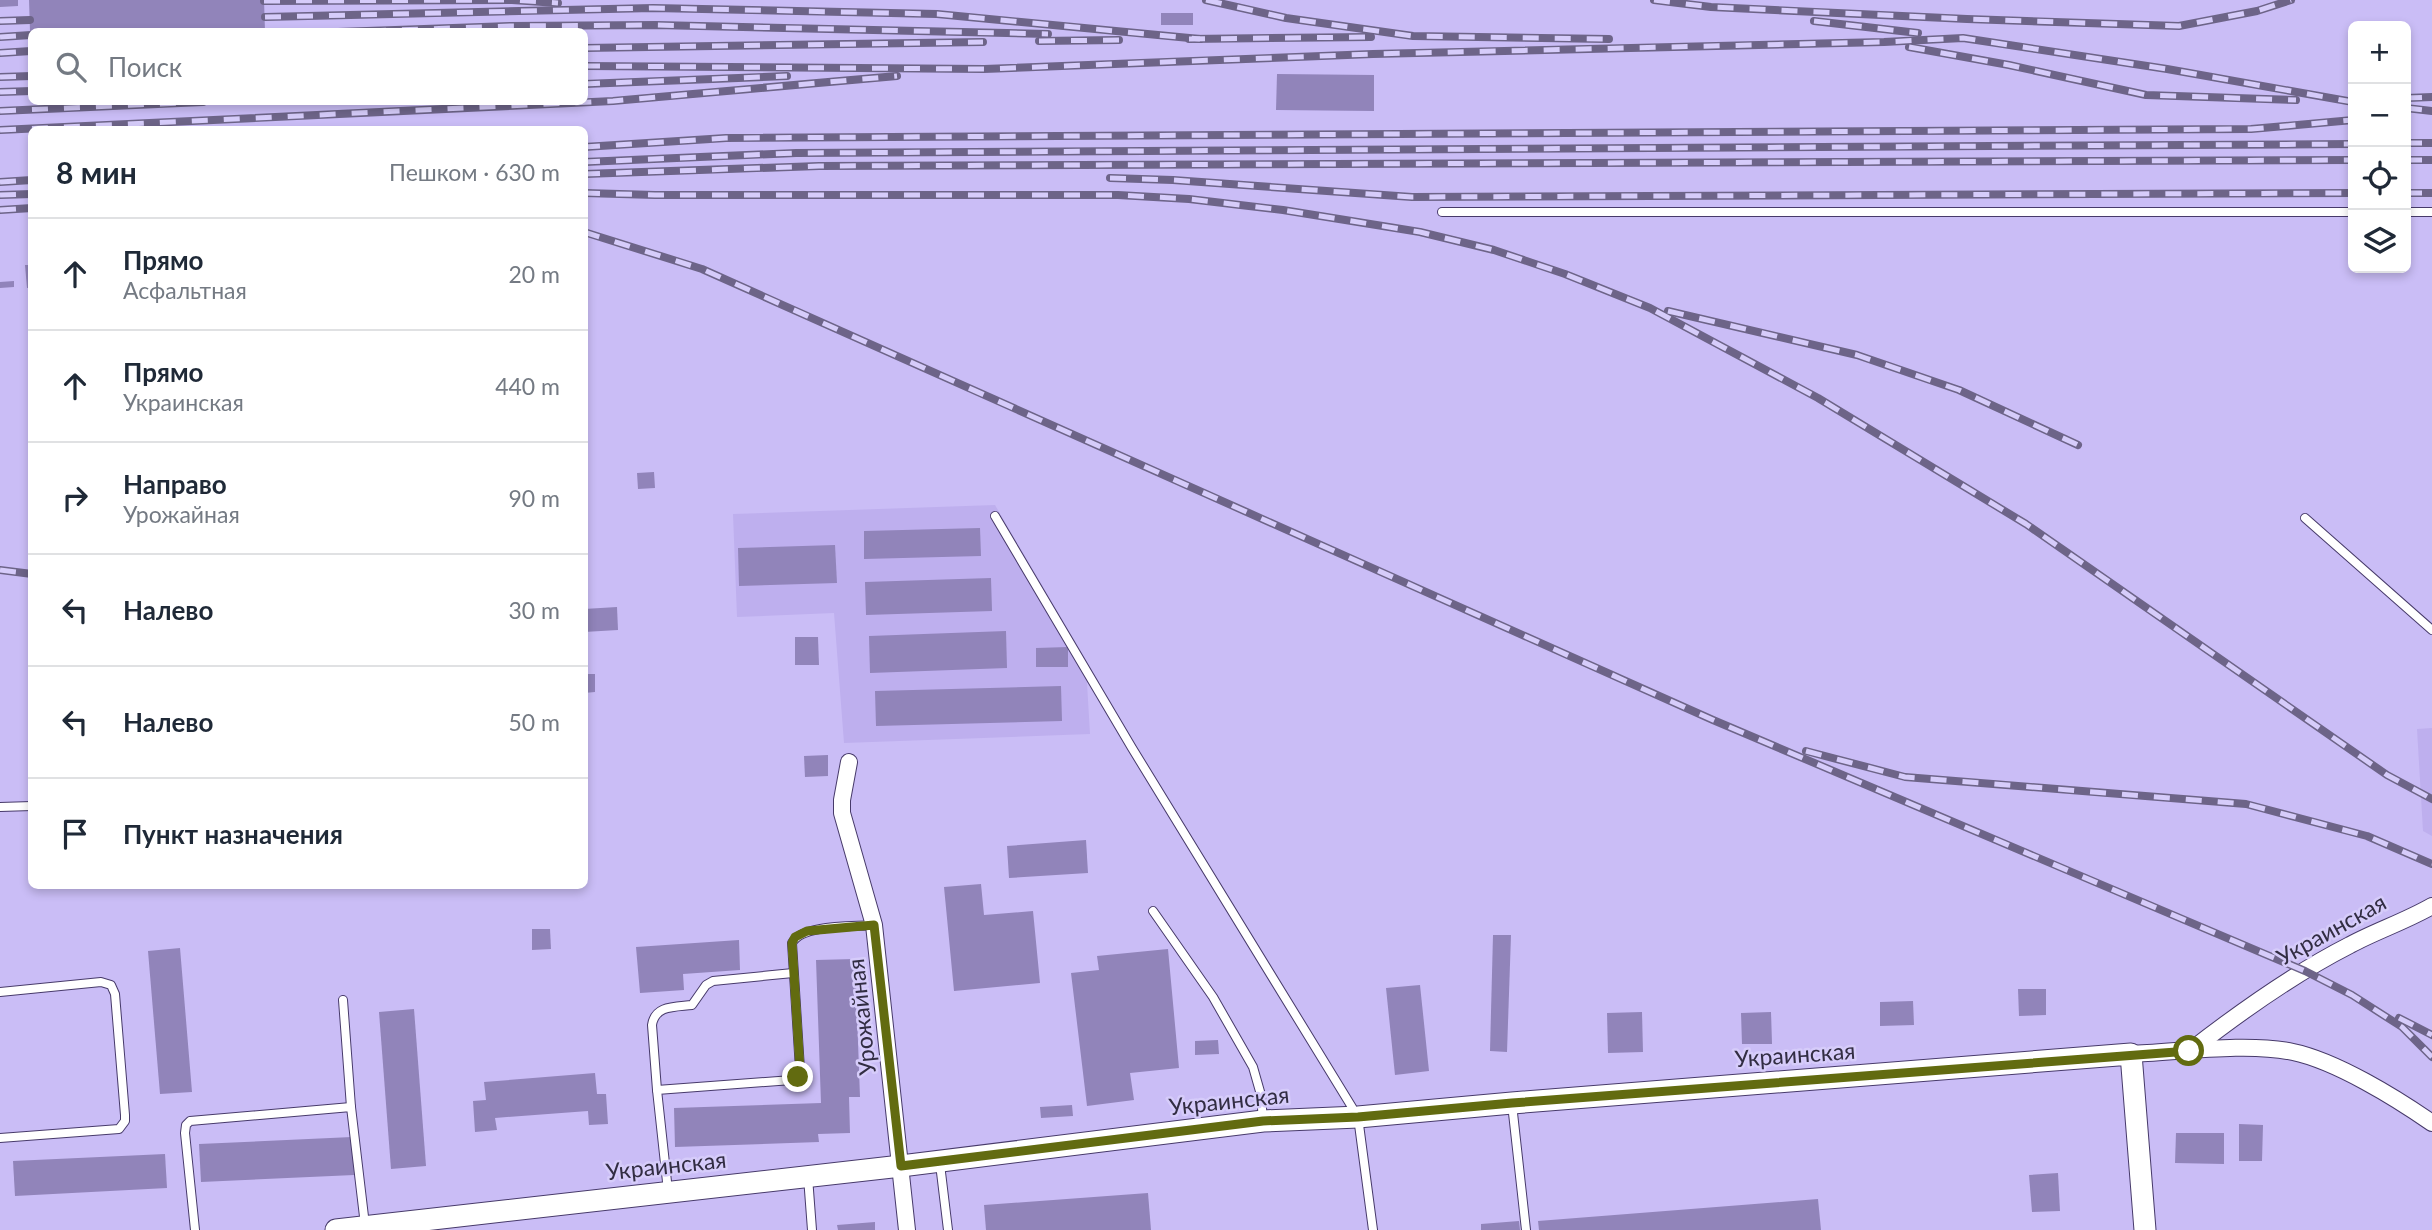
<!DOCTYPE html>
<html lang="ru">
<head>
<meta charset="utf-8">
<style>
  body { margin:0; font-family:Lato,sans-serif; background:#f2f2f3; color:#1f2937 }
  .controls { position:absolute; right:21px; top:21px; display:grid; overflow:hidden; border-radius:10px; box-shadow:0 4px 10px #0003 }
  .controls button { width:63px; height:63px; display:grid; place-items:center; padding:0; border:0; border-bottom:2px solid #e0e1e3; background:#fff; color:#1f2937; font:35px sans-serif }
  .stop { position:absolute; width:21px; height:21px; margin:-16px; border:5px solid #626b10; border-radius:50%; background:#fff }
  .stop.end { background:#626b10; border-color:#fff; box-shadow:0 2px 7px #0008 }
  .list { margin:0; padding:0; list-style:none }
  h2 { display:flex; justify-content:space-between; align-items:center; height:91px; margin:0; padding:0 28px; font-size:30px }
  h2 small { font-size:23px; font-weight:400; color:#747a83 }
  .list li { display:grid; grid-template-columns:46px 1fr auto; gap:21px; align-items:center; box-sizing:border-box; height:112px; padding:0 28px; border-top:2px solid #e0e1e3 }
  .list b { display:block; font-size:26px; white-space:nowrap }
  .list p { margin:0; font-size:23px; white-space:nowrap; color:#747a83 }
  .list em { font-size:23px; font-style:normal; color:#747a83 }
  .icon { flex:none; width:38px; height:38px; fill:none; stroke:currentColor; stroke-width:2; stroke-linecap:round; stroke-linejoin:round }
  .map { position:relative; flex:none; width:2432px; height:1230px; overflow:hidden }
  .search { position:absolute; background:#fff; box-shadow:0 4px 10px #0003; left:28px; top:28px; width:560px; height:77px; display:flex; align-items:center; gap:18px; box-sizing:border-box; padding:0 24px; border-radius:10px; color:#747a83; font-size:26px }
  .panel { position:absolute; background:#fff; box-shadow:0 4px 10px #0003; left:28px; top:126px; width:560px; height:763px; border-radius:10px }
  .map>svg:first-child { display:block }
</style>
</head>
<body>
<div class="map">
<svg width="2432" height="1230" viewBox="0 0 2432 1230">
  <rect width="100%" height="100%" fill="#cabdf6"/>
  <g fill="#beafee">
    <polygon points="995,505 1099,682 1087,683 1090,734 844,743 834,613 737,617 733,514"/>
    <polygon points="2432,728 2432,836 2423,831 2417,729"/>
  </g>
  <g fill="#9184ba">
    <polygon points="0,0 18,0 18,6 0,7"/>
    <polygon points="29,0 264,0 265,32 30,32"/>
    <rect x="1161" y="13" width="32" height="12"/>
    <polygon points="1277,74 1374,75 1374,111 1276,110"/>
    <polygon points="25,265 32,265 32,288 27,288"/>
    <polygon points="14,281 14,287 0,288 0,282"/>
    <polygon points="654,472 655,488 638,489 637,473"/>
    <polygon points="980,528 981,556 864,559 864,531"/>
    <polygon points="835,545 837,583 739,586 738,548"/>
    <polygon points="991,578 992,611 866,615 865,582"/>
    <polygon points="617,607 618,630 584,632 584,609"/>
    <polygon points="1006,631 1007,668 870,673 869,636"/>
    <polygon points="795,637 818,637 819,665 795,665"/>
    <polygon points="1068,647 1068,667 1036,667 1036,648"/>
    <polygon points="584,674 595,674 595,692 584,693"/>
    <polygon points="1061,686 1062,721 876,726 875,691"/>
    <polygon points="828,755 828,776 805,777 804,756"/>
    <polygon points="1086,840 1088,873 1009,878 1007,846"/>
    <polygon points="981,884 984,915 1033,911 1040,983 954,991 944,887"/>
    <polygon points="532,929 550,929 551,949 532,950"/>
    <polygon points="1493,935 1511,935 1507,1052 1490,1051"/>
    <polygon points="739,940 740,970 683,974 684,990 640,993 636,947"/>
    <polygon points="180,948 192,1092 160,1094 148,951"/>
    <polygon points="1168,949 1179,1068 1130,1073 1134,1100 1087,1106 1071,973 1099,970 1097,956"/>
    <polygon points="855,959 860,1097 849,1097 850,1133 818,1134 819,1142 675,1147 674,1108 821,1103 816,960"/>
    <polygon points="1420,985 1429,1071 1395,1075 1386,988"/>
    <polygon points="2018,989 2046,989 2046,1015 2019,1016"/>
    <polygon points="1913,1001 1914,1025 1880,1026 1880,1002"/>
    <polygon points="414,1009 426,1166 391,1169 379,1012"/>
    <polygon points="1642,1012 1643,1052 1608,1053 1607,1013"/>
    <polygon points="1771,1012 1772,1044 1742,1044 1741,1013"/>
    <polygon points="1218,1040 1219,1054 1195,1055 1195,1041"/>
    <polygon points="595,1073 597,1094 606,1094 608,1124 589,1125 588,1111 495,1118 497,1130 475,1132 473,1101 486,1100 484,1082"/>
    <polygon points="1072,1105 1073,1116 1041,1118 1040,1107"/>
    <polygon points="2239,1124 2263,1125 2262,1161 2239,1161"/>
    <polygon points="2176,1133 2224,1133 2224,1164 2175,1163"/>
    <polygon points="352,1137 354,1175 201,1182 199,1144"/>
    <polygon points="165,1154 167,1188 15,1196 13,1161"/>
    <polygon points="2058,1173 2060,1211 2032,1212 2029,1175"/>
    <polygon points="1148,1193 1151,1230 986,1230 984,1205"/>
    <polygon points="1818,1199 1821,1230 1539,1230 1538,1221"/>
    <polygon points="1519,1221 1520,1230 1481,1230 1481,1224"/>
    <polygon points="875,1222 875,1230 838,1230 837,1225"/>
  </g>
  <g fill="none" stroke-linecap="round" stroke-linejoin="round">
    <defs>
      <g id="service">
        <polyline points="1442,212 2353,212"/>
        <polyline points="2406,212 2432,212"/>
        <polyline points="995,516 1132,748 1358,1117 1373,1230"/>
        <polyline points="2305,518 2432,630"/>
        <polyline points="0,807 32,806"/>
        <polyline points="1153,911 1213,997 1253,1067 1261,1095 1263,1121"/>
        <polyline points="0,992 101,982 111,985 115,994 125,1115 125,1121 119,1129 0,1138"/>
        <polyline points="343,1000 351,1107"/>
        <path d="M657,1090l-5,-65c3,-20 23,-18 40,-20l14,-20 7,-4 80,-8"/>
        <polyline points="1512,1104 1526,1230"/>
        <polyline points="940,1164 948,1230"/>
        <polyline points="808,1177 812,1230"/>
        <path d="M668,1191l-11,-101 135,-10 6,-3 2,-8 -8,-126c10,-19 62,-16 82,-18"/>
        <polyline points="195,1230 185,1133 186,1125 190,1121 351,1107 365,1225"/>
      </g>
      <g id="minor">
        <polyline points="849,762 842,800 842,813 874,925 907,1230"/>
        <path d="M2190,1051c50,-39 103,-77 160,-106 26,-14 56,-24 82,-39"/>
        <path d="M2131,1054c48,-2 117,-12 162,-2 43,9 103,46 139,71"/>
      </g>
      <polyline id="tertiary" points="336,1230 901,1166 1263,1121 1358,1117 1512,1103 2131,1054 2145,1230"/>
    </defs>
    <use href="#service" stroke="#473a6a" stroke-width="10"/>
    <use href="#minor" stroke="#473a6a" stroke-width="18"/>
    <use href="#tertiary" stroke="#473a6a" stroke-width="23"/>
    <use href="#service" stroke="#fff" stroke-width="8"/>
    <use href="#minor" stroke="#fff" stroke-width="16"/>
    <use href="#tertiary" stroke="#fff" stroke-width="21"/>
    <defs>
      <g id="rail">
        <polyline points="1206,0 1286,18 1413,36 1609,39"/>
        <polyline points="1654,0 1711,7 1967,19 2179,26 2257,11 2291,0"/>
        <polyline points="264,1 512,0 558,3"/>
        <polyline points="265,17 653,8 937,14 1200,39"/>
        <polyline points="0,21 30,20"/>
        <polyline points="1814,21 1918,33"/>
        <polyline points="338,32 510,26 656,25 1048,34"/>
        <polyline points="0,37 31,35"/>
        <polyline points="1189,39 1371,37"/>
        <polyline points="1039,41 1119,40"/>
        <polyline points="1909,47 2009,65 2146,95 2296,100"/>
        <polyline points="584,48 983,42"/>
        <polyline points="0,53 31,51"/>
        <polyline points="584,66 984,69 1373,54 1884,42 1963,38 2167,69 2353,102"/>
        <polyline points="0,77 32,76"/>
        <polyline points="584,84 787,76"/>
        <polyline points="0,92 32,91"/>
        <polyline points="2406,98 2432,97"/>
        <polyline points="2406,108 2432,111"/>
        <polyline points="0,111 203,102"/>
        <polyline points="0,130 613,101 897,76"/>
        <polyline points="2406,143 2432,143"/>
        <polyline points="584,147 726,138 2251,129 2353,120"/>
        <polyline points="2406,160 2432,160"/>
        <polyline points="584,162 796,153 2353,144"/>
        <polyline points="584,174 819,166 2353,160"/>
        <polyline points="1110,178 1173,180 1412,197 2353,193"/>
        <polyline points="0,182 32,180"/>
        <polyline points="584,193 655,195 1118,195 1189,199 1283,210 1420,232 1494,250 1565,274 1650,308 1818,398 2026,524 2387,775 2432,799"/>
        <polyline points="2406,193 2432,193"/>
        <polyline points="0,195 32,194"/>
        <polyline points="0,210 32,208"/>
        <polyline points="584,232 702,269 1713,720 2305,971 2352,995 2402,1027 2432,1057"/>
        <polyline points="1668,311 1857,355 1959,390 2078,445"/>
        <polyline points="0,570 32,574"/>
        <polyline points="1806,751 1905,777 2246,804 2367,836 2432,864"/>
        <polyline points="2399,1018 2432,1035"/>
      </g>
    </defs>
    <use href="#rail" stroke="#6d6488" stroke-width="8"/>
    <use href="#rail" stroke="#d6ccfa" stroke-width="5" stroke-dasharray="16" stroke-linecap="butt"/>
  </g>
  <g fill="none" stroke-linecap="round" stroke-linejoin="round">
    <polyline stroke="#626b10" stroke-width="9" points="798,1077 800,1069 792,943 795,937 807,931 874,925 901,1166 1263,1121 1358,1117 1512,1103 2189,1051"/>
  </g>
  <g text-anchor="middle" dominant-baseline="central" stroke-width="5" stroke-linejoin="round" paint-order="stroke">
    <g font-size="23" fill="#322d43" stroke="#d6ccfa">
      <text transform="translate(2331 929) rotate(-29)">Украинская</text>
      <text transform="translate(861 1017) rotate(-96)">Урожайная</text>
      <text transform="translate(1795 1054) rotate(-4)">Украинская</text>
      <text transform="translate(1229 1100) rotate(-6)">Украинская</text>
      <text transform="translate(666 1165) rotate(-6)">Украинская</text>
    </g>
  </g>
</svg>
<div class="controls">
<button>+</button>
<button>−</button>
<button><svg class="icon" aria-label="locate" viewBox="0 0 24 24"><circle cx="12" cy="12" r="6"/><path d="M12 2v4M12 18v4M2 12h4M18 12h4"/></svg></button>
<button><svg class="icon" aria-label="layers" viewBox="0 0 24 24"><path d="M12 4l9 5-9 5-9-5zM3 14l9 5 9-5"/></svg></button>
</div>
<div class="stop" style="left:2189px;top:1051px"></div>
<div class="stop end" style="left:798px;top:1077px"></div>
<div class="search"><svg class="icon" aria-label="search" viewBox="0 0 24 24"><circle cx="10" cy="10" r="6"/><path d="M15 15l6 6"/></svg>Поиск</div>
<section class="panel">
<h2>8 мин<small>Пешком · 630 m</small></h2>
<ul class="list">
<li><svg class="icon" aria-label="ahead" viewBox="0 0 24 24"><path d="M12 20V5M6 11l6-6 6 6"/></svg><div><b>Прямо</b><p>Асфальтная</p></div><em>20 m</em></li>
<li><svg class="icon" aria-label="ahead" viewBox="0 0 24 24"><path d="M12 20V5M6 11l6-6 6 6"/></svg><div><b>Прямо</b><p>Украинская</p></div><em>440 m</em></li>
<li><svg class="icon" aria-label="right" viewBox="0 0 24 24"><path d="M7 20v-9h11M14 6l5 5-5 5"/></svg><div><b>Направо</b><p>Урожайная</p></div><em>90 m</em></li>
<li><svg class="icon" aria-label="left" viewBox="0 0 24 24"><path d="M17 20v-9H6M10 6l-5 5 5 5"/></svg><div><b>Налево</b></div><em>30 m</em></li>
<li><svg class="icon" aria-label="left" viewBox="0 0 24 24"><path d="M17 20v-9H6M10 6l-5 5 5 5"/></svg><div><b>Налево</b></div><em>50 m</em></li>
<li><svg class="icon" aria-label="arrive" viewBox="0 0 24 24"><path d="M6 21V4h12l-3 4 3 4H6"/></svg><div><b>Пункт назначения</b></div></li>
</ul>
</section>
</div>
</body>
</html>
